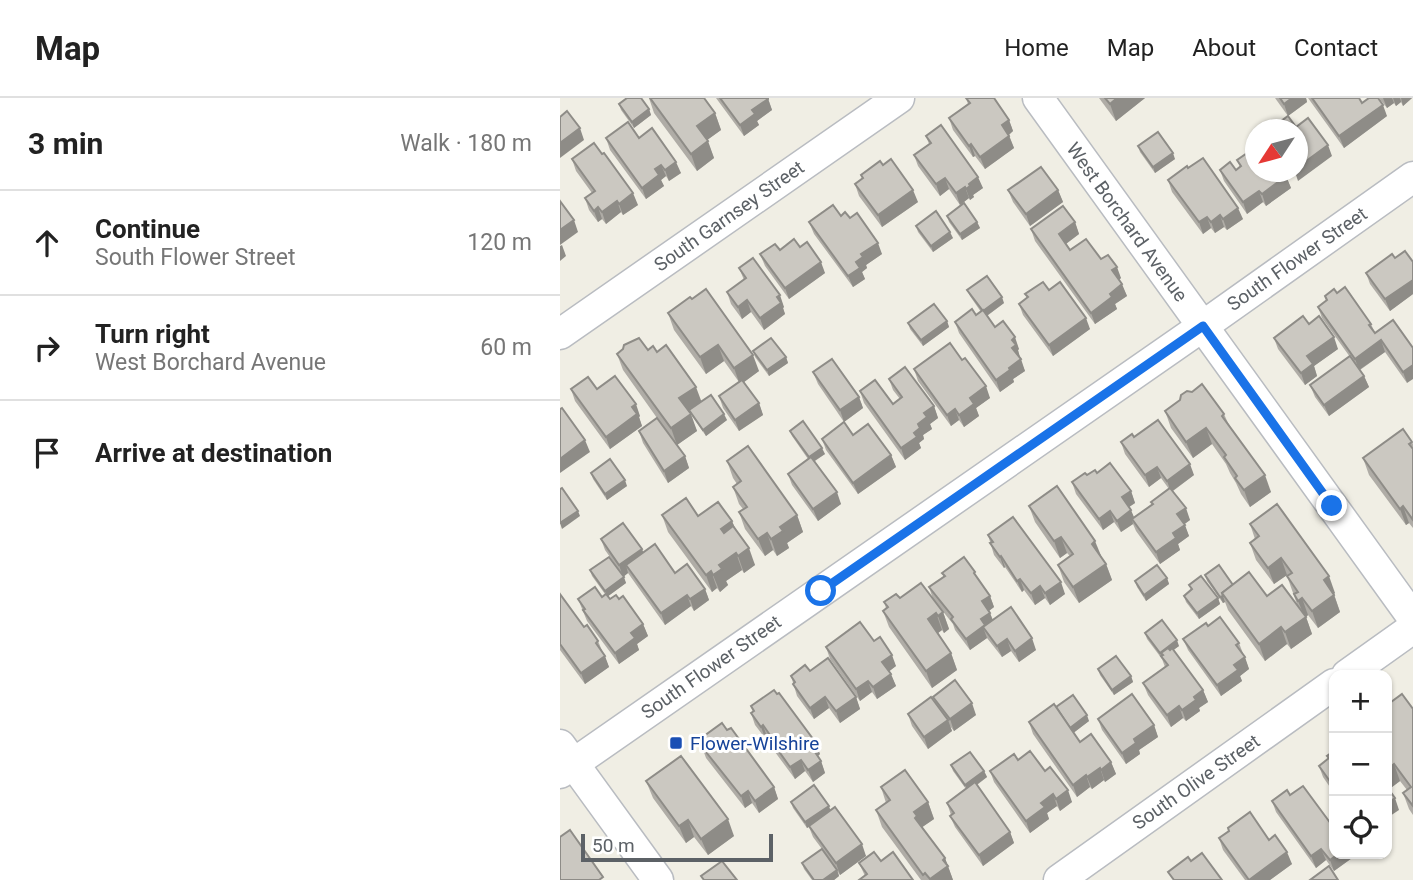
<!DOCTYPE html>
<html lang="en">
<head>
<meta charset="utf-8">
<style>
  body { margin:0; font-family:Roboto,sans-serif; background:#f6f6f6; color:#222 }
  .controls { position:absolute; right:21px; bottom:21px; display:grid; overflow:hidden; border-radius:14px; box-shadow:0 2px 5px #0004 }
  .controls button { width:63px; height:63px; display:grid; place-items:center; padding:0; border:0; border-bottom:2px solid #e0e0e0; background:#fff; color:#222; font:35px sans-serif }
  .compass { position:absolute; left:685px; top:21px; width:63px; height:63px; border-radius:50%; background:#fff; box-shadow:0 2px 5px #0004; rotate:234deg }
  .scale { position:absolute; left:21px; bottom:18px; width:192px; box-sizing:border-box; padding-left:7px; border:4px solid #5c6166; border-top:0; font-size:19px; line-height:24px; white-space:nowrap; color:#5c6166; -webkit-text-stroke:5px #fff; paint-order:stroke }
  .stop { position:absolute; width:21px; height:21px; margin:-16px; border:5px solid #1a73e8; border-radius:50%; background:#fff }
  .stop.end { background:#1a73e8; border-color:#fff; box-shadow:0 2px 7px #0008 }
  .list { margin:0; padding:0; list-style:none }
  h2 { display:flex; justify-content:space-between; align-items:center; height:91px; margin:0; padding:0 28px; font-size:30px }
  h2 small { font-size:23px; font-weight:400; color:#767676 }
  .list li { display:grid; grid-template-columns:46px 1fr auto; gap:21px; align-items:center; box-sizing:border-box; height:105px; padding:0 28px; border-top:2px solid #e0e0e0 }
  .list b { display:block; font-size:26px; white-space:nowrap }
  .list p { margin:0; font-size:23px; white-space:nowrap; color:#767676 }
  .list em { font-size:23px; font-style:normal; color:#767676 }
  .icon { flex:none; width:38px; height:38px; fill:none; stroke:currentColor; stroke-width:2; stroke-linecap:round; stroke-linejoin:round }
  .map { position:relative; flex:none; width:853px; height:782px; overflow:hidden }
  header { display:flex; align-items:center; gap:42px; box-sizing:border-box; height:98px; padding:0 35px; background:#fff; border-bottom:2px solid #e0e0e0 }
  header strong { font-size:33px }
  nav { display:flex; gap:38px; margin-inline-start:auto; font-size:24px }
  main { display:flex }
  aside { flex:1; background:#fff }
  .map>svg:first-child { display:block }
</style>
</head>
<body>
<header>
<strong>Map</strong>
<nav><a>Home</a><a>Map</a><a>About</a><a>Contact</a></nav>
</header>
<main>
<aside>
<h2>3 min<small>Walk · 180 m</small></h2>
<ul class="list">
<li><svg class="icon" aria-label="ahead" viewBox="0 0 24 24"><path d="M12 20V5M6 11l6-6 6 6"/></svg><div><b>Continue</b><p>South Flower Street</p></div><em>120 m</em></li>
<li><svg class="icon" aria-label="right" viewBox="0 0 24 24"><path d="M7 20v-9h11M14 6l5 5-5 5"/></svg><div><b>Turn right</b><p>West Borchard Avenue</p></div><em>60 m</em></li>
<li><svg class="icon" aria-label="arrive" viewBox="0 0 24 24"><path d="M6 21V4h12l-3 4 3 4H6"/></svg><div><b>Arrive at destination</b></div></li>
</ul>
</aside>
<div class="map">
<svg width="853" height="782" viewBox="0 0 853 782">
  <rect width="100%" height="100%" fill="#f0eee4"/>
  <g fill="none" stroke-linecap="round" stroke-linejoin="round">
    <defs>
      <g id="minor">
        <polyline points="478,0 853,520"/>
        <polyline points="0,236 339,0"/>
        <polyline points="787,577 853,530"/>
        <polyline points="0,647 98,782"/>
        <polyline points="0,675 643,228 853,79"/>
        <polyline points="499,782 774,586"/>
      </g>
    </defs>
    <use href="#minor" stroke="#b9bcc1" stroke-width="33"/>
    <use href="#minor" stroke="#fff" stroke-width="30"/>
  </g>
  <g fill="#afaca6">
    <polygon points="89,0 144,0 155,15 161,32 147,42 154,60 137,73 94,15"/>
    <polygon points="156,0 208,0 212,12 197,23 199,27 184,38"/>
    <polygon points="406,0 449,22 453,33 449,37 454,50 425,71 415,58 413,59 393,32 389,20 408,6"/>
    <polygon points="539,0 585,0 556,23"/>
    <polygon points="715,0 746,0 747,4 728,18"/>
    <polygon points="748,0 799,0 802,5 827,18 784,50"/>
    <polygon points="819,0 852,0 843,8 841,4 836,8 834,5 827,10"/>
    <polygon points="59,6 89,11 91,17 74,30 61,12"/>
    <polygon points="366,38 423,90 413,97 414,99 410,102 409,100 400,107 389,91 380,98 358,68 354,57 369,46"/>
    <polygon points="46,40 79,40 121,75 109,83 106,78 101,82 104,88 86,101 50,52"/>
    <polygon points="578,48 615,61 595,75 580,54"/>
    <polygon points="12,61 78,107 63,117 61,114 46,126 42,121 38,124 29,112 25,100 32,95 16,73"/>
    <polygon points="677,62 726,78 731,90 706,108 703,104 687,116 664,83 660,72 676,72 680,69"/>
    <polygon points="301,77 358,104 322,129 299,98 295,86 302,81"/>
    <polygon points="608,82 683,121 667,132 664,129 655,135 651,130 643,136 612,94"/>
    <polygon points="448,92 498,92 503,104 470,128 453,104"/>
    <polygon points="281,118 290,120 322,156 306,167 307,170 302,174 305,181 293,189 254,136 249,124"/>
    <polygon points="387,118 417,124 420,130 402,142 389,124"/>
    <polygon points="515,124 519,136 506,146 510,152 541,161 561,180 559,182 567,198 555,206 557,211 535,226 475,143 471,131"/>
    <polygon points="356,128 393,140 373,154 358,134"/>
    <polygon points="240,149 265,175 229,201 205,168 200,156 220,152"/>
    <polygon points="835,160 853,164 853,196 830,213 810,186 806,175"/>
    <polygon points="179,170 224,209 223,210 225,216 204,232 191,214 182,221 171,206 167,194 184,182"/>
    <polygon points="407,192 444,205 427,218 435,229 459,251 458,252 459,260 465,273 453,281 454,284 440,294 399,235 395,224 416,217 421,214 410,198"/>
    <polygon points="489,192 530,231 493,258 463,217 459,206 467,200 465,196"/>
    <polygon points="777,195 811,226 815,235 833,222 847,285 825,254 800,272 804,278 809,289 769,318 755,299 750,287 790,259 762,220 758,209 766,203 765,198"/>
    <polygon points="108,215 199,273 184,284 199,305 203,317 179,333 163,310 159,298 179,284 164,263 146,276 114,232"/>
    <polygon points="387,223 389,229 363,248 350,231 348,225"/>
    <polygon points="749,226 778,251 754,268 757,278 745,287 718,251 714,240"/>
    <polygon points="88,252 141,304 167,322 146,338 132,318 130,314 129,314 137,333 117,347 125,358 129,370 108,385 83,345 79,333 97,320 63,272 57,256"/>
    <polygon points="193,253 226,259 228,265 209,278 195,259"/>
    <polygon points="402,262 430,300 416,310 419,318 404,329 399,322 391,328 358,283 354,271"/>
    <polygon points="253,274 299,299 303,310 284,324 258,286"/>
    <polygon points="329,281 374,308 378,320 370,326 372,331 363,337 364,341 359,345 361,350 345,362 304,305 300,293 333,306 340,301 333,292"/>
    <polygon points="11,291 37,291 80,318 79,319 82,328 50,351 15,303"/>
    <polygon points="605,313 664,316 668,325 711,394 690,409 681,396 676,385 670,375 666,366 652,346 633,360 611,330"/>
    <polygon points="230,333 265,356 255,363 281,406 258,423 232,387 228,376 248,361 232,338"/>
    <polygon points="293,337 331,357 336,369 298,396 266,352 262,341"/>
    <polygon points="574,339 634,377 613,393 630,422 624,426 629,438 618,446 620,452 600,466 576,433 573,426 561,434 554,424 543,432 516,396 512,384 527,377 537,375 571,393 575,405 569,409 574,420 592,406 591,404 609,391 601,380 589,389 565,356 561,344"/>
    <polygon points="852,344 853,346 853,430 849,425 846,427 809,377 803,360"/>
    <polygon points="167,363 237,417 243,434 227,445 229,450 217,458 213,452 205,458 185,431 179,414 183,411 179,406 173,389 177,386 173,380"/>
    <polygon points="31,375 67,388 47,402 33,381"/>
    <polygon points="469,408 541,460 546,466 552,482 519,505 504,484 498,467 510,458 507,455 500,460 475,424"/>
    <polygon points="102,417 138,418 172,423 175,431 195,467 184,475 182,472 166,483 168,487 160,494 157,490 152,494 108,434"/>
    <polygon points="690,426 775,495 774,496 780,514 758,530 748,517 746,519 752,536 731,551 727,546 705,563 668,512 665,504 663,505 647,483 645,477 738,509 727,478 727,477 714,486 696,462 690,445 695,441"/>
    <polygon points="428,437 505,496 490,507 485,500 475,507 464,492 462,494 445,469 444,470 434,457"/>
    <polygon points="41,441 82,451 83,455 115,475 145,491 149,502 134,513 131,508 105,527 68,475 63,479 66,485 48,498 50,501 59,501 83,526 88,538 77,546 79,552 59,566 27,523 18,501 42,499 45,496 32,478 30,472 62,476 45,452"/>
    <polygon points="382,475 418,481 430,498 434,509 429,513 433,522 476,552 459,564 451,553 442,559 427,540 410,552 395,532 393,526 373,501 369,489 384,479"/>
    <polygon points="607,480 609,486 586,503 577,489 575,483"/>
    <polygon points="629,487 658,500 660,506 639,521 626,504 624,498 631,492"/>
    <polygon points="0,496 24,529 38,543 49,569 25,586 0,552"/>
    <polygon points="340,500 383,514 389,531 384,535 382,532 378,535 391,555 397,572 372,590 329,529 323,513 326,510 324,504"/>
    <polygon points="648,528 679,545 689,571 680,578 682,583 661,598 628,552 623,541"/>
    <polygon points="585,535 619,548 613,552 643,592 648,604 639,610 640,613 626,623 623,620 611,629 588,597 583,585 605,569 602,561 587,541"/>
    <polygon points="314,543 336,568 329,573 336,588 317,601 312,594 300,603 270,561 266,549"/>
    <polygon points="538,571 571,578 573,584 554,597 540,577"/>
    <polygon points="250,573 296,599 300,611 280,625 269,610 254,621 237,598 231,578"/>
    <polygon points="373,599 416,617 394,633 390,628 392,633 368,651 352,628 348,616 375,604"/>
    <polygon points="827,607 853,611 853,717 849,711 843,695 847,692 840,683 832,689 827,683"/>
    <polygon points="191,608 260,656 258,658 261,663 265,675 253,684 245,673 235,681 212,650 207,639 205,640 195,627 191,615 193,614"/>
    <polygon points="496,609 529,623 513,635 520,644 551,664 556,676 545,684 544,682 532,691 530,689 517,699 473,636 469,624"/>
    <polygon points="538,621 594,627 598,639 579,652 580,656 566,666 542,632"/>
    <polygon points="144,638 214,689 218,701 199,715 192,705 185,710 146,660 142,649 146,645"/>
    <polygon points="774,653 774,695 763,679 759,668 768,661 767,658"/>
    <polygon points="458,662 485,673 512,704 500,713 497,708 487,715 489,721 470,735 434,684 430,673"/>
    <polygon points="391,667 424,673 427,679 417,687 450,734 454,745 423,768 395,729 390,718 391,717 387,705 406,691 393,673"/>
    <polygon points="86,683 174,738 148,757 134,739 126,745 93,700"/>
    <polygon points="321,689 368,704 374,721 362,729 385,760 393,782 361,782 322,729 316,712 326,705"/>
    <polygon points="712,703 774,756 790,756 792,760 774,773 766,762 756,770 716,714"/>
    <polygon points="231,704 270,712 306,758 280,777 278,774 279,778 274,782 252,782 244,771 242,765 262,751 253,739 249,729 247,730 233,710"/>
    <polygon points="659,740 709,742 732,766 710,782 685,782 663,752"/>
    <polygon points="321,763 305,778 299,765"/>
  </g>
  <g fill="#8e8c87">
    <polygon points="557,0 585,0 556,23 550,6"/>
    <polygon points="732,0 746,0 747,4 728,18 724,6"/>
    <polygon points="823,0 832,0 834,5 827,10"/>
    <polygon points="833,0 840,0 841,4 836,8"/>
    <polygon points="841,0 852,0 843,8"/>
    <polygon points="208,1 212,12 197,23 199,27 184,38 180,27 192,12"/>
    <polygon points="823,7 827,18 784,50 779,38"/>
    <polygon points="89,11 91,17 74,30 72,24"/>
    <polygon points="155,15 161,32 143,45 137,28"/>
    <polygon points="449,22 453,33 446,39 442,27"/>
    <polygon points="20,30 24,42 0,60 0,45"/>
    <polygon points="449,38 454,50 425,71 420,59"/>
    <polygon points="148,43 154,60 137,73 131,56"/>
    <polygon points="411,46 415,58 413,59 409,48"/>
    <polygon points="768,47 772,58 738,83 735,74 738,74 738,69"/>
    <polygon points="613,55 615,61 595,75 593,69"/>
    <polygon points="116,64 121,75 109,83 105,72"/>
    <polygon points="101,67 106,78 101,82 104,88 86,101 82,90 95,71"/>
    <polygon points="726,78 731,90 706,108 702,96"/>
    <polygon points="418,79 423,90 413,97 414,99 410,102 406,91 409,86"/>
    <polygon points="385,80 389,91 380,98 376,86"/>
    <polygon points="405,89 409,100 400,107 396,95"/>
    <polygon points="353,92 358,104 322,129 318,117"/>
    <polygon points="498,92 503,104 470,128 466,116"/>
    <polygon points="699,93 703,104 687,116 683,104"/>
    <polygon points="73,95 78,107 63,117 59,106"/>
    <polygon points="57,103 61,114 46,126 42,114"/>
    <polygon points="38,109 42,121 38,124 34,113"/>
    <polygon points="678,110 683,121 667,132 663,121"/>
    <polygon points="660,117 664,129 655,135 651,124"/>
    <polygon points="647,119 651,130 643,136 639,124"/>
    <polygon points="14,122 18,134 0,147 0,132"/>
    <polygon points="417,124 420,130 402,142 400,136"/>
    <polygon points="515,124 519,136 503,148 499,136"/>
    <polygon points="390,134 393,140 373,154 371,148"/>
    <polygon points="318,145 322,156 306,167 307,170 302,174 305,181 293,189 288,178 296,164 301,156"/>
    <polygon points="2,147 6,158 0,163 0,148"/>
    <polygon points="261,164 265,175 229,201 225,190"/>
    <polygon points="557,169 561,180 556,184 552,172"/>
    <polygon points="853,182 853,196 830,213 825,201"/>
    <polygon points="562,186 567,198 555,206 557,211 535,226 531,215 550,196"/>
    <polygon points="220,197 224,209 223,210 225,216 204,232 200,220 217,199"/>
    <polygon points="442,199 444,205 425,219 423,213"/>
    <polygon points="187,202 191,214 182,221 178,209"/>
    <polygon points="526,220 530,231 493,258 489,247"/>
    <polygon points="387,223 389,229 363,248 361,242"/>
    <polygon points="455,239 459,251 458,252 460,259 457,262 452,250 452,242"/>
    <polygon points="774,239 778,251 754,268 757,278 745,287 741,275 747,258"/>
    <polygon points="821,242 825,254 799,272 795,261"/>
    <polygon points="158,247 164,263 146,276 140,259"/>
    <polygon points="193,257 199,273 180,287 174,270"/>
    <polygon points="226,259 228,265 209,278 207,272"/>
    <polygon points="461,261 465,273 453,281 454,284 440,294 436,282 449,270"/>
    <polygon points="853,267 853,281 847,285 843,274"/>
    <polygon points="804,278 809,289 769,318 764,307"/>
    <polygon points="426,288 430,300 416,310 419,318 404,329 399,317 410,300"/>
    <polygon points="136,289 142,305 125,317 119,300"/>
    <polygon points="299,299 303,310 284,324 280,312"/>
    <polygon points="199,305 203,317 179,333 175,322"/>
    <polygon points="76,306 80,318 79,319 82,328 50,351 46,339 72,309"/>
    <polygon points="374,308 378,320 370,326 372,331 363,337 364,341 359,345 361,350 345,362 341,350 354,335 364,315"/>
    <polygon points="395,311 399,322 391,328 387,317"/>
    <polygon points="131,316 137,333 117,347 111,330"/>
    <polygon points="164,316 167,322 146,338 143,332"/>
    <polygon points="646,330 652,346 633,360 626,344"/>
    <polygon points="25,342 30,354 0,375 0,361"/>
    <polygon points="262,350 265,356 251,365 249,359"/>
    <polygon points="331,357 336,369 298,396 293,385"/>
    <polygon points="125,358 129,370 108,385 104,373"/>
    <polygon points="630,366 634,377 611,394 607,383"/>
    <polygon points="597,369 601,380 589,389 585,377"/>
    <polygon points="705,377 711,394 690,409 684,392"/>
    <polygon points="65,382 67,388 47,402 45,396"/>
    <polygon points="571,393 575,405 566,411 562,399"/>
    <polygon points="277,394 281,406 258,423 253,411"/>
    <polygon points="843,408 849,425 846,427 840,411"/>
    <polygon points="626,410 630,422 622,428 617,416"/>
    <polygon points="571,412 576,424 572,421 573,426 561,434 557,423"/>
    <polygon points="18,413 20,418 2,431 0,425"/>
    <polygon points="550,413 554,424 543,432 539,421"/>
    <polygon points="237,417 243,434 227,445 229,450 217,458 211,441 220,429"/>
    <polygon points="172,423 179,440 168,448 161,431"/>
    <polygon points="625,427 629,438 618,446 620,452 600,466 596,454 613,435"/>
    <polygon points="207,435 213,452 205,458 198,441"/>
    <polygon points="501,439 507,455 500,460 494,443"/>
    <polygon points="535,443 542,460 532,446"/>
    <polygon points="189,450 195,467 184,475 178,458"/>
    <polygon points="82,451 86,462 66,467 68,475 63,479 59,467"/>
    <polygon points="176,455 182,472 166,483 168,487 160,494 153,477 159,467"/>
    <polygon points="441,458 445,469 444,470 440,459"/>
    <polygon points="721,460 727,477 714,486 708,470"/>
    <polygon points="546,466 552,482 519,505 513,489"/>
    <polygon points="151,473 157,490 152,494 146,477"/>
    <polygon points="769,478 775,495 770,499 764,482"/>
    <polygon points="64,479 66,485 47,499 45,493"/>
    <polygon points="607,480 609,486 586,503 584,497"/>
    <polygon points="460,481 464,492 462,494 457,483"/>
    <polygon points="501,484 505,496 490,507 485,495"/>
    <polygon points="480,488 485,500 475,507 471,495"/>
    <polygon points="145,491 149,502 134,513 130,501"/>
    <polygon points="127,497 131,508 105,527 101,515"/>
    <polygon points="774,497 780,514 758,530 752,513"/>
    <polygon points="430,498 434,509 426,515 422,503"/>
    <polygon points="663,498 665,504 663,505 660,499"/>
    <polygon points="658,500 660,506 639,521 637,515"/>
    <polygon points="742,500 748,517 745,520 738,503"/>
    <polygon points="383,514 389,531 384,535 378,518"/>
    <polygon points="376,515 382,532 374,538 368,521"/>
    <polygon points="430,515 434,526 423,529 427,540 410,552 406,541 421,521"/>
    <polygon points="746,519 752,536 731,551 725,534"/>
    <polygon points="83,526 88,538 77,546 79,552 59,566 55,555 71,535"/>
    <polygon points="721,529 727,546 705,563 699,546"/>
    <polygon points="472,540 476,552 459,564 455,553"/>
    <polygon points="447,541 451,553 442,559 437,548"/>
    <polygon points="617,542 619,548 604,559 601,555 603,560 602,561 600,555"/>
    <polygon points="391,555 397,572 372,590 366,573"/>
    <polygon points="332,557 336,568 327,575 322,564"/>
    <polygon points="45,558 49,569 25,586 21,575"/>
    <polygon points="685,559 689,571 680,578 682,583 661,598 657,587 674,567"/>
    <polygon points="331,576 336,588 317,601 313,589"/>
    <polygon points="571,578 573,584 554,597 552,592"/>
    <polygon points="308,583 312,594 300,603 296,591"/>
    <polygon points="643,592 648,604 639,610 640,613 626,623 622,612 634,599"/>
    <polygon points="265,599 269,610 254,621 250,610"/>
    <polygon points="296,599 300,611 280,625 276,613"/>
    <polygon points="412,605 416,617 394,633 390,621"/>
    <polygon points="619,608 623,620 611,629 607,617"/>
    <polygon points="527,617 529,623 512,636 510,630"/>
    <polygon points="388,622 392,633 368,651 364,639"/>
    <polygon points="203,627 207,639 205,640 201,629"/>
    <polygon points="594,627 598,639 579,652 580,656 566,666 562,655 574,641"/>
    <polygon points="256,645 260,656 255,660 251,648"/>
    <polygon points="241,662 245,673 235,681 230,669"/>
    <polygon points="261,663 265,675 253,684 248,672"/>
    <polygon points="551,664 556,676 545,684 541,672"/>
    <polygon points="834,666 840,683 832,689 827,676 827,672"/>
    <polygon points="540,670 544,682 532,691 527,679"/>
    <polygon points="424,673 427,679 408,693 405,687"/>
    <polygon points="526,677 530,689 517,699 513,687"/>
    <polygon points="214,689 218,701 199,715 195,703"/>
    <polygon points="508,692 512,704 500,713 496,701"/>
    <polygon points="188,693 192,705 185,710 181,698"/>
    <polygon points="493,696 497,708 487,715 489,721 470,735 466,723 481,705"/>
    <polygon points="835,700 839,712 827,720 827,706"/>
    <polygon points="368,704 374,721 361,730 355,720 354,714"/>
    <polygon points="269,708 271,714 247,730 245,724"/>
    <polygon points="168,721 174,738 148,757 141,741"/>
    <polygon points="128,722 134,739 126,745 119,728"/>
    <polygon points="450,734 454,745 423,768 419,757"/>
    <polygon points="302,746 306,758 280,777 276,765"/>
    <polygon points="761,751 766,762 756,770 751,758"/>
    <polygon points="727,754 732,766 710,782 690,782"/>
    <polygon points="778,756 790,756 792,760 774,773 770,762"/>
    <polygon points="385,760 393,782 370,782 383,762"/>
    <polygon points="277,772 279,778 274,782 263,782"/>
  </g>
  <g fill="#cbc8c1" stroke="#8e8c87" stroke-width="2">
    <polygon points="67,0 81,0 89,11 72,24 59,6"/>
    <polygon points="90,0 144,0 155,15 137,28 148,43 131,56"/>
    <polygon points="160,0 208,0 208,1 192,12 195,16 180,27"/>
    <polygon points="406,0 434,0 449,22 442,27 449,38 420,59 411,46 409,48 389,20 410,5"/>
    <polygon points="545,0 557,0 550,6"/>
    <polygon points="720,0 732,0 724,6"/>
    <polygon points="752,0 799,0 802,5 809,0 818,0 823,7 779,38"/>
    <polygon points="7,13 20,30 0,45 0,19"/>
    <polygon points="728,18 736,29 748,20 768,47 738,69 738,32 709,32"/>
    <polygon points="68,24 79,40 92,30 116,64 105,72 101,67 95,71 99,77 82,90 46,40"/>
    <polygon points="381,27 418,79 409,86 410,88 406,91 405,89 396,95 385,80 376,86 354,57 371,45 366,38"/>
    <polygon points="598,34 613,55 593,69 578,48"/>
    <polygon points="34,45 42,56 44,55 73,95 59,106 57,103 42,114 38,109 34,113 25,100 35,93 12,61"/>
    <polygon points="696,49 696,74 723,74 726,78 702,96 699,93 683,104 660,72 670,64 676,72 681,68 677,62"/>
    <polygon points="643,60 678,110 663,121 660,117 651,124 647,119 639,124 608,82 627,68 628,70"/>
    <polygon points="331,61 353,92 318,117 295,86 303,80 301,77 320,63 323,67"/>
    <polygon points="481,69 498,92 466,116 448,92"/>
    <polygon points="0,103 14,122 0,132"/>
    <polygon points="404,105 417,124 400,136 387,118"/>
    <polygon points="273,107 281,118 285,114 290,120 297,115 318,145 301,156 303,159 296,164 300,170 288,178 249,124"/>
    <polygon points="503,108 515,124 499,136 510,152 526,141 541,161 548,157 557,169 552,172 562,186 550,196 552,199 531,215 471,131"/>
    <polygon points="376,113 390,134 371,148 356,128"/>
    <polygon points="234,141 240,149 247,144 261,164 225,190 200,156 215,146 220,152"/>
    <polygon points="845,153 853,164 853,182 825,201 806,175 832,156 835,160"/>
    <polygon points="193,160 220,197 217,199 221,205 200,220 187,202 178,209 167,194 186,180 179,170"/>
    <polygon points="427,178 442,199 423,213 407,192"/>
    <polygon points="483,184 489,192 500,184 526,220 489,247 459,206 468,199 465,196"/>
    <polygon points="785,189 811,226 809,227 815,235 833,222 853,250 853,267 843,274 821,242 795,261 758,209 767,202 765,198 774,191 777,195"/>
    <polygon points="146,191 193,257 174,270 158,247 140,259 108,215 130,199 132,201"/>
    <polygon points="374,206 387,223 361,242 348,225"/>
    <polygon points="412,211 416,217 423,212 435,229 443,223 455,239 452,242 456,247 452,250 461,261 449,270 450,272 436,282 395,224"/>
    <polygon points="743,218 749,226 759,218 774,239 747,258 753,266 741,275 714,240"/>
    <polygon points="79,240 88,252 93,248 97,254 106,247 136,289 119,300 131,316 111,330 57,256 63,251 64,247"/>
    <polygon points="211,240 226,259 207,272 193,253"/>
    <polygon points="390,245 402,262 405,260 426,288 410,300 414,306 399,317 395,311 387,317 354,271"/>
    <polygon points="790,258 804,278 764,307 750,287"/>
    <polygon points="272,261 299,299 280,312 253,274"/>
    <polygon points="345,269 374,308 364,315 367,319 358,326 360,330 354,335 357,339 341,350 300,293 315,282 333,306 342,299 329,281"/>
    <polygon points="55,278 76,306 72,309 77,316 46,339 11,291 28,279 37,291"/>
    <polygon points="182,282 199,305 175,322 159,298"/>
    <polygon points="642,286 664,316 662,318 705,377 684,392 675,380 677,378 664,359 666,357 646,330 626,344 605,313 620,302 621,297 627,293 632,294"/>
    <polygon points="151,297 164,316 143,332 129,312"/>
    <polygon points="2,310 25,342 0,361 0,311"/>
    <polygon points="97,320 125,358 104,373 79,333"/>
    <polygon points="598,322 630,366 607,383 597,369 585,377 561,344 572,336 574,339"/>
    <polygon points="243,323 262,350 249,359 230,333"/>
    <polygon points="284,324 293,337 308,326 331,357 293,385 262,341"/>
    <polygon points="843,331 852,344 849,346 853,351 853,422 843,408 840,411 803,360"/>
    <polygon points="188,348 237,417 220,429 223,433 211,441 207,435 198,441 179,414 187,409 173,389 181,383 167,363"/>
    <polygon points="251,359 277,394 253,411 228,376"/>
    <polygon points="50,361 65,382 45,396 31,375"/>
    <polygon points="550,365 571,393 562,399 571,412 557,423 550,413 539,421 512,384 525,375 527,377 535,372 537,375"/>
    <polygon points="497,388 535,443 532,446 546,466 513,489 498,467 513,456 501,439 494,443 469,408"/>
    <polygon points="2,390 18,413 0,425 0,391"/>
    <polygon points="610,390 626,410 617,416 625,427 613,435 616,440 596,454 572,421 593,406 591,404"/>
    <polygon points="126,400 138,418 158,404 172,423 161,431 164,435 173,428 189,450 178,458 176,455 159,467 162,471 153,477 151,473 146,477 102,417"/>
    <polygon points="717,406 769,478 764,482 774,497 752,513 742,500 738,503 734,496 738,494 727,478 732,475 721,460 708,470 690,445 699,438 690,426"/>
    <polygon points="453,419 501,484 485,495 480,488 471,495 460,481 457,483 441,458 440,459 430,445 433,444 428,437"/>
    <polygon points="63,425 82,451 59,467 41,441"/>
    <polygon points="95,446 115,475 127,466 145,491 130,501 127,497 101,515 66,467"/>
    <polygon points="49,459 64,479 45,493 30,472"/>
    <polygon points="404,459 415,474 414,475 430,498 422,503 430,515 421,521 425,527 406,541 391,521 393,519 369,489 385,478 382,475"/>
    <polygon points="597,467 607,480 584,497 575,483"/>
    <polygon points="659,467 673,487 662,495 663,498 660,499 645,477"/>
    <polygon points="689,474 707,498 722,487 746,519 725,534 721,529 699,546 662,495"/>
    <polygon points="641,478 658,500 637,515 624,498 632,491 629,487"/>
    <polygon points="361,485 383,514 378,518 376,515 368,521 391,555 366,573 323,513 328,509 324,504 336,496 340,500"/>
    <polygon points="35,489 42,499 46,496 50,501 56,497 59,501 63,498 83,526 71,535 75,540 55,555 23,512 25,511 18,501"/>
    <polygon points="0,496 24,529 27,527 38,543 36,545 45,558 21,575 0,546"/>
    <polygon points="451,509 472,540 455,553 447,541 437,548 423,529"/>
    <polygon points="660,519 679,545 676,547 685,559 674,567 678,572 657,587 623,541 646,525 648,528"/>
    <polygon points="602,522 617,542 600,555 585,535"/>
    <polygon points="300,524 314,543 320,539 332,557 322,564 331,576 313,589 308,583 296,591 266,549"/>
    <polygon points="608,550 610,552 612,550 643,592 634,599 636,602 622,612 619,608 607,617 583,585 608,567 601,558 603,557 601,555"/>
    <polygon points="556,558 571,578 552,592 538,571"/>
    <polygon points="268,560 296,599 276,613 265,599 250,610 233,586 235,584 231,578 245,567 250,573"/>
    <polygon points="395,582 412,605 390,621 373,599"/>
    <polygon points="214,592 217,596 219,595 256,645 251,648 261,663 248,672 241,662 230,669 208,638 210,637 203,627 201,629 191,615 194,613 191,608"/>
    <polygon points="572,596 594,627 574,641 576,645 562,655 538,621"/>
    <polygon points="842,596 853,611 853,708 843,695 851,689 834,666 827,672 827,607"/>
    <polygon points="513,597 527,617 510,630 496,609"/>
    <polygon points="371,599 388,622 364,639 348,616"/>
    <polygon points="494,606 520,644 531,636 551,664 541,672 540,670 527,679 526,677 513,687 469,624"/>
    <polygon points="162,625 167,632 171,630 214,689 195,703 188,693 181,698 142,649 148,644 144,638"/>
    <polygon points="470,653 485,673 490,669 508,692 496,701 493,696 481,705 485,709 466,723 430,673 454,656 458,662"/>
    <polygon points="774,653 774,689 759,668 769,660 767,658"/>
    <polygon points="410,654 424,673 405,687 391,667"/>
    <polygon points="121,658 168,721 141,741 128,722 119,728 86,683"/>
    <polygon points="345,672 368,704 354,714 357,718 355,720 385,760 383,762 388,768 370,781 365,775 363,777 316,712 330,702 321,689"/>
    <polygon points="415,684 450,734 419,757 390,718 394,715 387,705"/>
    <polygon points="254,687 269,708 245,724 231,704"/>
    <polygon points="743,688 774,730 774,756 778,756 770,762 761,751 751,758 712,703 727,692 730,697"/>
    <polygon points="827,689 835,700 827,706"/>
    <polygon points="275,709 302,746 276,765 249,728"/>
    <polygon points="690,714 709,742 715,737 727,754 689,782 659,740 669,733 668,730"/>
    <polygon points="10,732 43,779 39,782 0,782 0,739"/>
    <polygon points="262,751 277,772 263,782 254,782 242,765"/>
    <polygon points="314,754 321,763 333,754 353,782 299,782 307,776 299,765"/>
    <polygon points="642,755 662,782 614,782 608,774 628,759 631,763"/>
    <polygon points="162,763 177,782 144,782 141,778"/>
    <polygon points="769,768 778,782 750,782"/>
  </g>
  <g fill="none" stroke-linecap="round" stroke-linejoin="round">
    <polyline stroke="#1a73e8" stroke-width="9" points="261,493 643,228 772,408"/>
  </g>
  <rect fill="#1a4fb4" stroke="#fff" stroke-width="2.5" x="109" y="638" width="14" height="14" rx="3.5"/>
  <g text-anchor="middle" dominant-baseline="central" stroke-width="6" stroke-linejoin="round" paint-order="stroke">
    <g font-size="19" fill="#5c6166" stroke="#fff">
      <text transform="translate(169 118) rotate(-35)">South Garnsey Street</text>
      <text transform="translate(567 124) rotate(54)">West Borchard Avenue</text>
      <text transform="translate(737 161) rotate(-35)">South Flower Street</text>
      <text transform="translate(151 569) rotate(-35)">South Flower Street</text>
      <text transform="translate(636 684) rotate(-35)">South Olive Street</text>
    </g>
    <g font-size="19" fill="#164399" stroke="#fff" text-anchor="start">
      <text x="130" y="645">Flower-Wilshire</text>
    </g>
  </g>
</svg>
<div class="controls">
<button>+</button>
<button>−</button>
<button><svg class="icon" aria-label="locate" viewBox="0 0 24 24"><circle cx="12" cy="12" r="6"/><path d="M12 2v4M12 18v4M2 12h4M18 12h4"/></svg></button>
</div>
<svg class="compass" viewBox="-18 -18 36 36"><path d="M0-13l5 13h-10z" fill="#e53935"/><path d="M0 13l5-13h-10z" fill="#767676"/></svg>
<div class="scale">50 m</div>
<div class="stop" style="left:261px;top:493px"></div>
<div class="stop end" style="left:772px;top:408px"></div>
</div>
</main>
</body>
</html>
